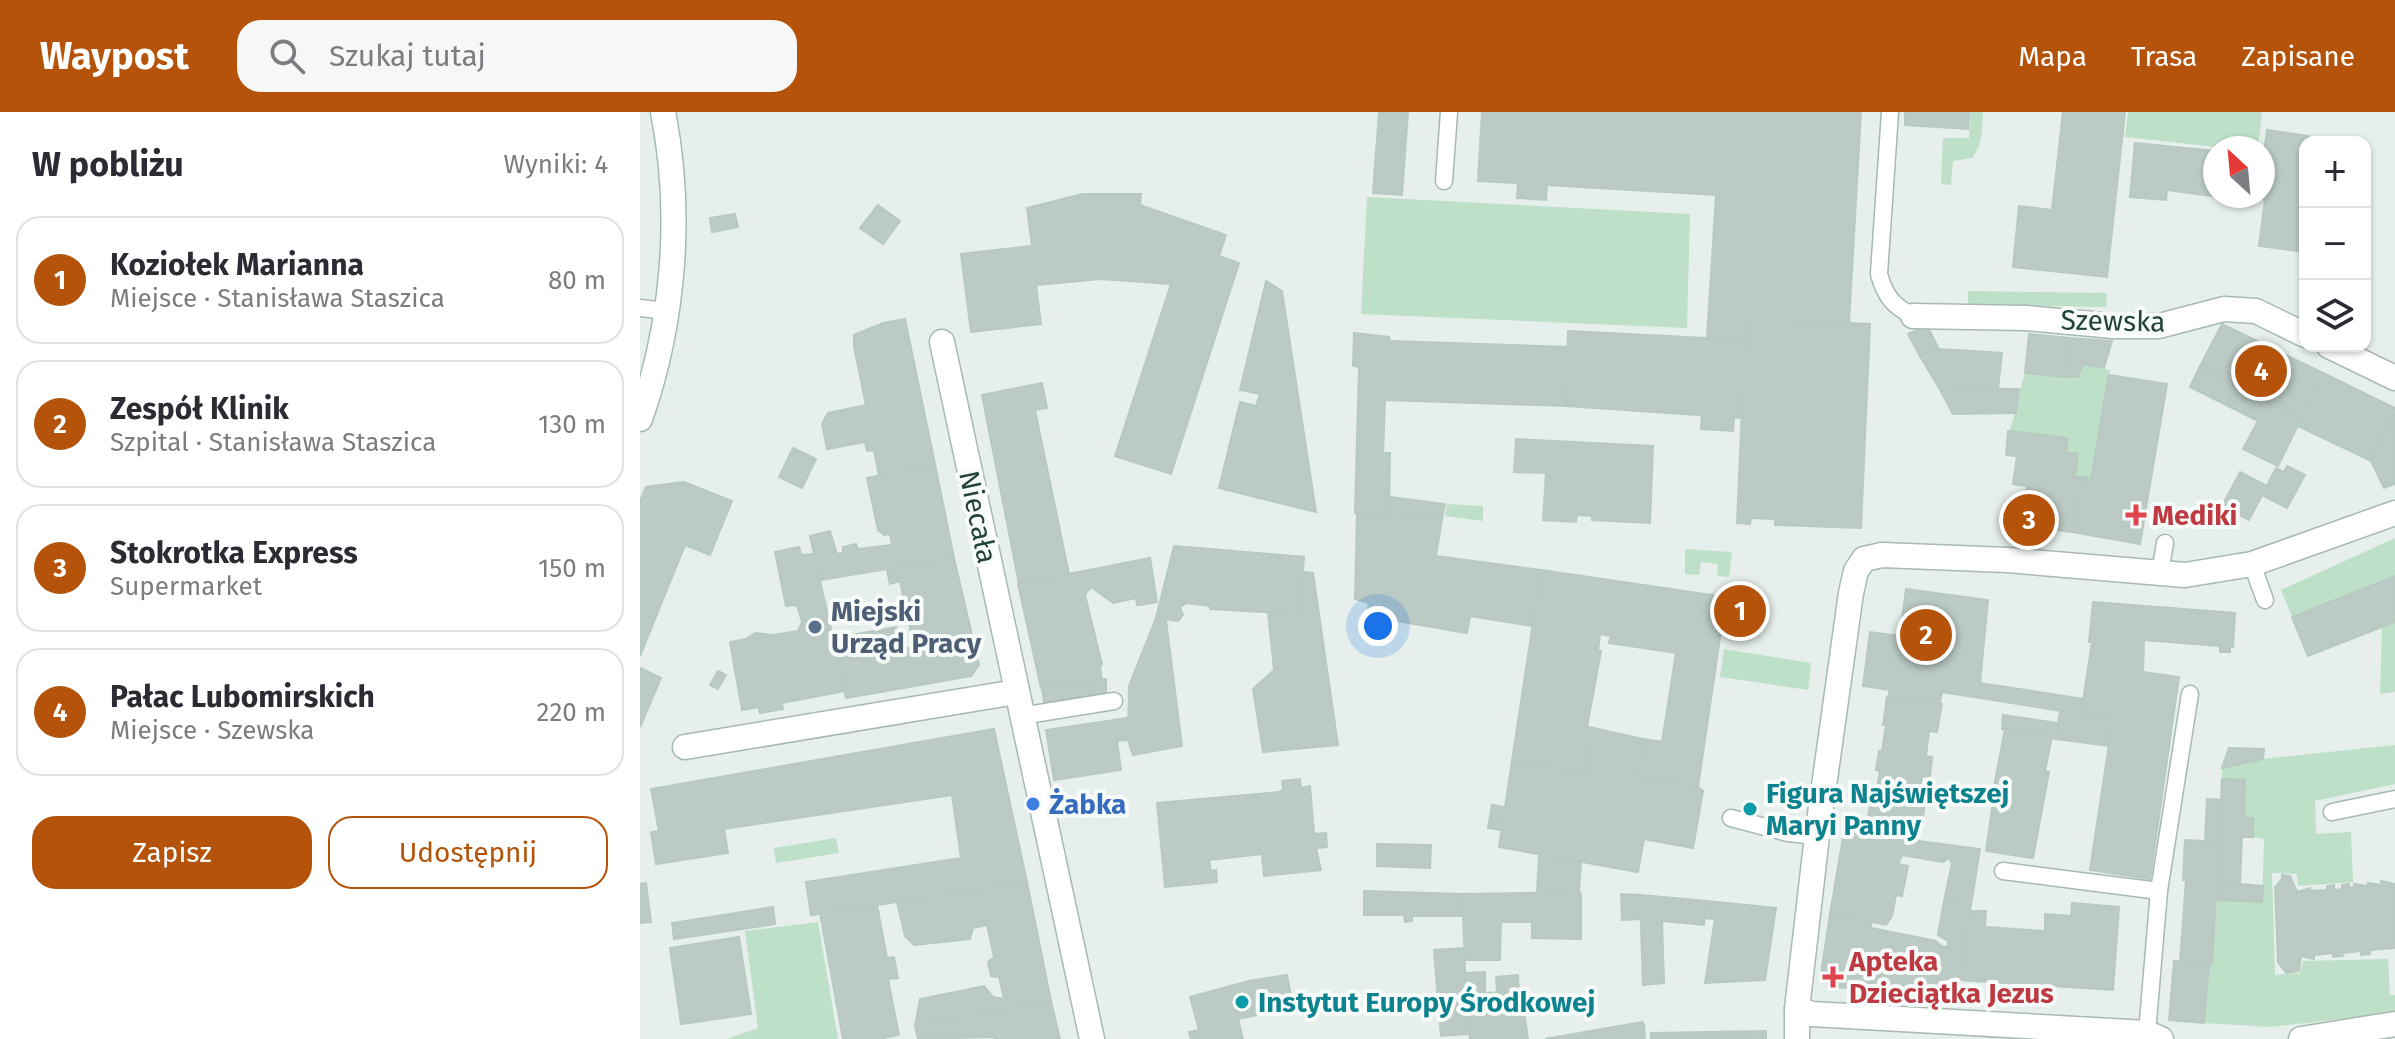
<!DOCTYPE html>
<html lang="pl">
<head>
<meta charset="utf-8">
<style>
  body { margin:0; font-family:"Fira Sans",sans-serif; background:#f7f7f7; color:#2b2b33 }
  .controls { position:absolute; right:24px; top:24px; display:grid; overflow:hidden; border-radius:16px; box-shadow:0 2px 6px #0004 }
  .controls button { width:72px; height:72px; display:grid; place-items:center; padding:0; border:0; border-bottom:2px solid #e1e1e2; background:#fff; color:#2b2b33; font:40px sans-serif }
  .compass { position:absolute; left:1563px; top:24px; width:72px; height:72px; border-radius:50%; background:#fff; box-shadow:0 2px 6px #0004; rotate:334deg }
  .you { position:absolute; left:738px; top:514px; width:28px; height:28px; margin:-20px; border:6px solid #fff; border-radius:50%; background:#1a73e8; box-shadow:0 0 0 12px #1a73e833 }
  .badge { display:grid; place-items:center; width:52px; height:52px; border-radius:50%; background:#b45309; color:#fff; font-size:26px; font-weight:700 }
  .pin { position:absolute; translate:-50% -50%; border:4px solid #fff; box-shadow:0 2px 8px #0006 }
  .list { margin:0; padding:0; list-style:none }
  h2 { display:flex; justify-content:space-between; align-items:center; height:104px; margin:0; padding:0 32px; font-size:34px }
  h2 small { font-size:26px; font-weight:400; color:#7c7c81 }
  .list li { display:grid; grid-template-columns:52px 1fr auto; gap:24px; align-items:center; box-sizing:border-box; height:128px; margin:0 16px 16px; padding:0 16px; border:2px solid #e1e1e2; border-radius:24px }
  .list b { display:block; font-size:30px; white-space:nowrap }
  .list p { margin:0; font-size:26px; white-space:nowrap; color:#7c7c81 }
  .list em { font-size:26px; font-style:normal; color:#7c7c81 }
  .actions { display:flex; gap:16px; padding:24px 32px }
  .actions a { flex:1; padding:18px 0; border:2px solid #b45309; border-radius:24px; text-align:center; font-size:28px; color:#b45309 }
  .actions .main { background:#b45309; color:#fff }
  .icon { flex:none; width:44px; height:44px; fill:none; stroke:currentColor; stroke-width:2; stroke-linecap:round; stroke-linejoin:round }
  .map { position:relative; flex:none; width:1755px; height:927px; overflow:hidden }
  header { display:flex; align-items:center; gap:48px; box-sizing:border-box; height:112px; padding:0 40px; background:#b45309; color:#fff }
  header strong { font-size:38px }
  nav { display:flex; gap:44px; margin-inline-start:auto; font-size:28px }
  .search { width:560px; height:72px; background:#f7f7f7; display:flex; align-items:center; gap:20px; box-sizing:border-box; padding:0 28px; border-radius:24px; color:#7c7c81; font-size:30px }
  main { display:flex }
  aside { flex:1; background:#fff }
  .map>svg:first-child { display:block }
</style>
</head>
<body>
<header>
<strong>Waypost</strong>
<div class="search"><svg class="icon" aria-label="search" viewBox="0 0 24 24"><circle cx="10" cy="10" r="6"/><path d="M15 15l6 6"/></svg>Szukaj tutaj</div>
<nav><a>Mapa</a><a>Trasa</a><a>Zapisane</a></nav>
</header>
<main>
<aside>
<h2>W pobliżu<small>Wyniki: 4</small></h2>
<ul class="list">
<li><span class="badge">1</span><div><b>Koziołek Marianna</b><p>Miejsce · Stanisława Staszica</p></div><em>80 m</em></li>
<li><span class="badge">2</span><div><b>Zespół Klinik</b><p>Szpital · Stanisława Staszica</p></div><em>130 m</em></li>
<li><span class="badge">3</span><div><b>Stokrotka Express</b><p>Supermarket</p></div><em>150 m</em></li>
<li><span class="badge">4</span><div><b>Pałac Lubomirskich</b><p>Miejsce · Szewska</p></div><em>220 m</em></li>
</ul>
<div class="actions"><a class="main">Zapisz</a><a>Udostępnij</a></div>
</aside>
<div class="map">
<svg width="1755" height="927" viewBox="0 0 1755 927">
  <rect width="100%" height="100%" fill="#e6efeb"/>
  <g fill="#bfe0c8">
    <path d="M1330,0h13c-1,18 0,32 -11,46l-19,3 -2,24 -10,-1 2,-46h26z"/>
    <polygon points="1488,0 1622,0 1618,36 1585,36 1485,25"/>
    <polygon points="727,85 1050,102 1047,216 721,202"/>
    <polygon points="1328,179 1467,181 1466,195 1328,193"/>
    <path d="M1443,252l27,6 -19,109 -16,-2 3,-23 -12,-2 1,-14 -58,-7c8,-19 9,-38 16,-58l53,4z"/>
    <polygon points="807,392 843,394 843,409 805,404"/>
    <polygon points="1755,426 1755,464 1652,505 1641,478"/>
    <polygon points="1045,437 1092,440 1089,465 1077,464 1078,452 1061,450 1059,463 1045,462"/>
    <polygon points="1755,510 1755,580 1740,582 1742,515"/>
    <polygon points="1084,537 1171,551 1168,578 1080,565"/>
    <polygon points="1755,633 1755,672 1675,689 1676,722 1711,720 1713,770 1658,774 1657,762 1632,761 1635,863 1660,861 1663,849 1748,847 1750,883 1755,883 1755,901 1630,915 1564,911 1569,852 1572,852 1576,788 1622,789 1624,727 1613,725 1613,706 1604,706 1605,668 1582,667 1582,656 1623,647"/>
    <polygon points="196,726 199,741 136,751 134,736"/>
    <polygon points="178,810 198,927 87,927 118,916 105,819"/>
  </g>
  <g fill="#bbcac4" stroke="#b8c9c2" stroke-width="2">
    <polygon points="739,0 768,0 762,83 733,81"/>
    <polygon points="842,0 1221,0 1209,211 1106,207 1105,228 1067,226 1076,83 907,73 906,88 877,86 878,71 838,69"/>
    <polygon points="1265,0 1329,0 1328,17 1265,13"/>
    <polygon points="1423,0 1485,0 1467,165 1373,155 1379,94 1412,98"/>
    <polygon points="1627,18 1669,24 1668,30 1665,30 1660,87 1665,88 1665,140 1619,134 1625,87 1618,86 1623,84 1623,49"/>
    <polygon points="1495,31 1575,39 1575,84 1586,86 1527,78 1526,88 1490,85"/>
    <polygon points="442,82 501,82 500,93 586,123 579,144 599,151 531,362 475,344 531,172 461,167 396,173 401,212 331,220 321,142 392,134 387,96"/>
    <polygon points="238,93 260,109 243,132 220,116"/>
    <polygon points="95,102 98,115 72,120 70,106"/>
    <polygon points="626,169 642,179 676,400 579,376 600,290 616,294 620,282 600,278"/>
    <polygon points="265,207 295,352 239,364 234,338 227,339 225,330 187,337 182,312 188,301 226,293 214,235 214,223 243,211"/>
    <polygon points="1106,207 1230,212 1221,416 1135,413 1135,407 1111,406 1110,412 1097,411"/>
    <polygon points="1582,212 1683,261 1661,307 1559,256"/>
    <polygon points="1287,214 1299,237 1280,244 1268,222"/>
    <polygon points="928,219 1105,228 1102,306 926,294"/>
    <polygon points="714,221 749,225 750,229 929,235 926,294 745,288 743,341 750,341 749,403 715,401 719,255 713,254"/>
    <polygon points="1389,222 1428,226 1424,265 1385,261"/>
    <polygon points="1428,226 1472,229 1464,256 1443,252 1438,265 1424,265"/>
    <polygon points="1299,237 1362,241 1358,277 1299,276 1280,244"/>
    <polygon points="1559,256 1661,307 1638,354 1603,337 1618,309 1550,275"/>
    <polygon points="1683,261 1755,296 1731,349 1658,314"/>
    <polygon points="1469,263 1527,272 1500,432 1432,420 1442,365 1451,367"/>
    <polygon points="402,271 407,296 395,298 429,462 379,472 342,283"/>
    <polygon points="1299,276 1379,277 1376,301 1313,302"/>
    <polygon points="1755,300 1755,372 1744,376 1731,349"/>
    <polygon points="1062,303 1094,305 1093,319 1061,317"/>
    <polygon points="1368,319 1428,326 1426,340 1438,342 1435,365 1442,365 1432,420 1382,414 1387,374 1373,372 1377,344 1366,343"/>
    <polygon points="876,327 1013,334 1010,411 952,408 952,404 937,403 936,410 903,408 906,361 874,360"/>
    <polygon points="153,336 176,347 162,376 139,365"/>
    <polygon points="295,352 314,446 180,468 170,424 190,419 197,442 203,441 203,435 216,432 218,437 252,433 250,422 244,423 238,418 227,366"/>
    <polygon points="1647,354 1665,363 1647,396 1622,383 1636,356 1644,360"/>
    <polygon points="1600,360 1627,374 1609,408 1582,394"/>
    <polygon points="44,370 92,389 70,443 45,433 0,544 0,389 6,375"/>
    <polygon points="750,385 805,392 802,407 750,400"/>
    <polygon points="750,400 802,407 796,444 901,458 892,514 830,504 827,521 727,504 729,491 715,487 717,401 749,403"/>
    <polygon points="534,434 664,445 659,505 642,503 643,501 570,497 570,494 547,491 540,495 543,503 538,509 516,506"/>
    <polygon points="159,435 161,443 174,442 205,579 142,591 143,597 120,601 118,595 102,598 90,530 106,527 115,521 133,523 158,519 162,510 157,493 146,494 135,440"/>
    <polygon points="314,446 339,553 331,564 206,586 194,526 256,515 262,522 266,536 274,535 260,469 250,472 247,458"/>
    <polygon points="510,446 517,490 500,493 497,493 496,486 473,491 451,475 445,483 462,552 460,555 462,568 401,576 378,472"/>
    <polygon points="901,458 1086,485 1058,675 998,665 1003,627 1022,630 1036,541 969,531 971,524 960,522 958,539 961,539 947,615 953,616 947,661 872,649"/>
    <polygon points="663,460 673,461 698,633 623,640 613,577 634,558 628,500 659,505"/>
    <polygon points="1755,464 1755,510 1668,544 1652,505"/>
    <polygon points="1266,477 1348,488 1340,571 1444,587 1441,602 1302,580 1300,591 1248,585 1250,578 1223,574 1230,520 1260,524"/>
    <polygon points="1453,490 1595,501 1593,535 1590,535 1590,540 1580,540 1580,534 1504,528 1503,560 1539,565 1510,767 1450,758 1473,606 1441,602 1452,530 1449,530"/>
    <polygon points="516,506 526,508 542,634 493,643 488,628 489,574"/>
    <polygon points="0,556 21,566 0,615"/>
    <polygon points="78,559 86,563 78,577 70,573"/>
    <polygon points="466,567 466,581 404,590 402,576"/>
    <polygon points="1247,585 1302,592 1297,620 1289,619 1286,644 1292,645 1290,665 1282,664 1278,690 1285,691 1281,719 1227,712 1231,685 1236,685 1240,659 1236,658 1239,639 1242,639 1246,613 1243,613"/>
    <polygon points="1420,598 1473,606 1468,634 1416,627"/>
    <polygon points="1363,603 1418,611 1416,627 1362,617"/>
    <polygon points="488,606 488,628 477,629 481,658 414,668 406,618"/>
    <polygon points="953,616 1003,627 998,665 1058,675 1063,679 1053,736 1004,727 998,760 859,735 872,649 947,661"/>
    <polygon points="354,617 387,770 171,803 166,770 321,746 312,683 84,717 88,741 16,752 11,720 19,719 11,677"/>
    <polygon points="1365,617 1412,624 1405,659 1409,660 1393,746 1346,739 1353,690 1351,690"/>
    <polygon points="1589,636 1624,637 1623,647 1582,656"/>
    <polygon points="660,667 661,676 670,674 674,722 686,721 687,735 676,736 681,758 624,764 622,742 569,748 571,759 576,758 577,770 525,775 517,691 639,680 643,678 642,669"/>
    <polygon points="1582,667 1605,668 1604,706 1613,706 1613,725 1602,725 1600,771 1578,770"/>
    <polygon points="1567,687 1581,688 1579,730 1565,729"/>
    <polygon points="852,693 864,695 861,718 848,716"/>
    <polygon points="1232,712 1270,718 1269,725 1231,720"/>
    <polygon points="1204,719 1340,737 1331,793 1304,789 1312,751 1309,746 1303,750 1262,743 1258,752 1268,754 1262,784 1256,783 1252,804 1246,813 1190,802"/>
    <polygon points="1545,728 1579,730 1572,852 1540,850 1546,768 1543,768"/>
    <polygon points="737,732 791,733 790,756 737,754"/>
    <polygon points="899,742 941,750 939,780 897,782"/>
    <polygon points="1642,763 1650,764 1657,780 1670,776 1670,779 1687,778 1687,774 1694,773 1694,778 1702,777 1702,773 1709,772 1709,776 1715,775 1714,772 1728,774 1728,771 1742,773 1741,769 1755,772 1755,836 1730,838 1730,842 1721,843 1721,839 1702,841 1703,844 1693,845 1693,841 1674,843 1674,847 1661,844 1659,859 1646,861 1638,850 1635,775 1642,767"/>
    <polygon points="387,770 411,889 275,914 280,887 344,874 353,885 364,887 359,865 351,864 348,850 354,845 347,813 333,816 330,827 274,833 265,824 257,790"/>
    <polygon points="1578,770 1623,774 1622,790 1576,788"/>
    <polygon points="6,771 11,810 0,811 0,772"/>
    <polygon points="724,779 822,782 823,804 772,804 772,809 765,810 764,803 724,803"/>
    <polygon points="939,780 941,782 941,827 892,826 892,810 861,810 860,848 825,848 822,782"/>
    <polygon points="981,782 1000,783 1002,807 982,808"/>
    <polygon points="1000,783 1066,789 1064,813 1022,809 1024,871 1003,873"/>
    <polygon points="1066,789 1136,796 1125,868 1065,871 1075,807 1064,806"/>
    <polygon points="1304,789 1331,793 1316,883 1192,875 1181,862 1190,802 1231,810 1231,816 1296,829 1301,834 1308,835 1308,829 1298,823"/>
    <polygon points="1432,791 1479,795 1473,878 1319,868 1330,799 1346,799 1345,815 1405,819 1405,802 1431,804"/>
    <polygon points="237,793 247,846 254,845 258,866 248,867 259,923 239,927 203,927 180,801"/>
    <polygon points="133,795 135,812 34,827 32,811"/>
    <polygon points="99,825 111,902 41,912 30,836"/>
    <polygon points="824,836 828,922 801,924 794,838"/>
    <polygon points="1534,849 1569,852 1564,911 1529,908"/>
    <polygon points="845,860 845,881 826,882 825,861"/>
    <polygon points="647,863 653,896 598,907 603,927 551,927 549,920 559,918 550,885 609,869"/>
    <polygon points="878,863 879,879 857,880 856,865"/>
    <polygon points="881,879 888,927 830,927 826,882"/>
    <polygon points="411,889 420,927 354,927 354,925 278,927 275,914"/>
    <polygon points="1002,910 1004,912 1005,927 905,927"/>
    <polygon points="1126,919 1126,927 1011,927 1011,921"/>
  </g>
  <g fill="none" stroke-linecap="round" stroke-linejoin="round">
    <defs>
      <g id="lane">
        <path d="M1250,0l-11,162c6,22 14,32 34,42"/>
        <polyline points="804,69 809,0"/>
        <polyline points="0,196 26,199"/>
        <polyline points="1612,452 1625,488"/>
        <polyline points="1520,461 1525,431"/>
        <polyline points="381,604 474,589"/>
        <polyline points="1692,700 1755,687"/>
        <polyline points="1091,706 1148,721 1177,724"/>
        <polyline points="1363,759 1519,779 1507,921"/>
        <polyline points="1518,785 1550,582"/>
      </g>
      <g id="street">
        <polyline points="1273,204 1386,206 1473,214 1519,214 1584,197 1616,199 1665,223"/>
        <polyline points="302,230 452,927"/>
        <polyline points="1689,234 1755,266"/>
        <polyline points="45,635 376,580"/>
        <polyline points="1157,897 1172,902 1507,921 1521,927"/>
        <polyline points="1157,927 1157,897 1177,724 1211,481 1216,459 1224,447 1242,443 1367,448 1545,463 1612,452 1755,401"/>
        <polyline points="1661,927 1755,912"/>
      </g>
      <path id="secondary" d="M0,307c34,-97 43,-206 23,-307"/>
    </defs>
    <use href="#lane" stroke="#a8b8b2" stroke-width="19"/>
    <use href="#street" stroke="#a8b8b2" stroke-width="27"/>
    <use href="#secondary" stroke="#a4bbb3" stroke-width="27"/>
    <use href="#lane" stroke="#fff" stroke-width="16"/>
    <use href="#street" stroke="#fff" stroke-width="24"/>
    <use href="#secondary" stroke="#fff" stroke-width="24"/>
  </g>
  <g fill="#e0444e" stroke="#f7fbf9" stroke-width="3">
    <path d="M1492 391h8v8h8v8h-8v8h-8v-8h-8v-8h8z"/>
    <path d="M1189 853h8v8h8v8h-8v8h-8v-8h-8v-8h8z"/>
  </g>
  <circle fill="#5c6f8a" stroke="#f7fbf9" stroke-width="3" cx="175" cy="515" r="8"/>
  <circle fill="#3f7fe0" stroke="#f7fbf9" stroke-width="3" cx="393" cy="692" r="8"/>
  <g fill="#0f9aa8" stroke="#f7fbf9" stroke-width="3">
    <circle cx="1110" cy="697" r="8"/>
    <circle cx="602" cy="890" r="8"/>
  </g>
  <g text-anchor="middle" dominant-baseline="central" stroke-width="8" stroke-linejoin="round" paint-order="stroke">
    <g font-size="28" fill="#24423a" stroke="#f7fbf9">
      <text transform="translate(1473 209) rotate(1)">Szewska</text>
      <text transform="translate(338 405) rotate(78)">Niecała</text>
    </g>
    <g font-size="28" font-weight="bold" fill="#be3a42" stroke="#f7fbf9" text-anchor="start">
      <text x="1512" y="403">Mediki</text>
      <text x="1209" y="849">Apteka<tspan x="1209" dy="32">Dzieciątka Jezus</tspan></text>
    </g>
    <g font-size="28" font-weight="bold" fill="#4e5e75" stroke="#f7fbf9" text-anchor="start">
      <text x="191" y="499">Miejski<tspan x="191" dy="32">Urząd Pracy</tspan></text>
    </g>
    <g font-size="28" font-weight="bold" fill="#0d838f" stroke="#f7fbf9" text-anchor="start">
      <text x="1126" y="681">Figura Najświętszej<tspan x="1126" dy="32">Maryi Panny</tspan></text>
      <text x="618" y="890">Instytut Europy Środkowej</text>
    </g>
    <g font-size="28" font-weight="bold" fill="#366cbe" stroke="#f7fbf9" text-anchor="start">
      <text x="409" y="692">Żabka</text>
    </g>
  </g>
</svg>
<div class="controls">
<button>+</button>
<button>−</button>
<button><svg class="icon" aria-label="layers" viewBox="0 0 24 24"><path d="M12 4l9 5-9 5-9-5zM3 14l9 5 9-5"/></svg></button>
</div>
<svg class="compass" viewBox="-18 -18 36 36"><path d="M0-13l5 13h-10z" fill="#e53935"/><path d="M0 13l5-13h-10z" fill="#7c7c81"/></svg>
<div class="you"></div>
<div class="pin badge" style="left:1100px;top:499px">1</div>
<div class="pin badge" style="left:1286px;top:523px">2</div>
<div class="pin badge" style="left:1389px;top:408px">3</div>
<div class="pin badge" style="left:1621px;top:259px">4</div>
</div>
</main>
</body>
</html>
